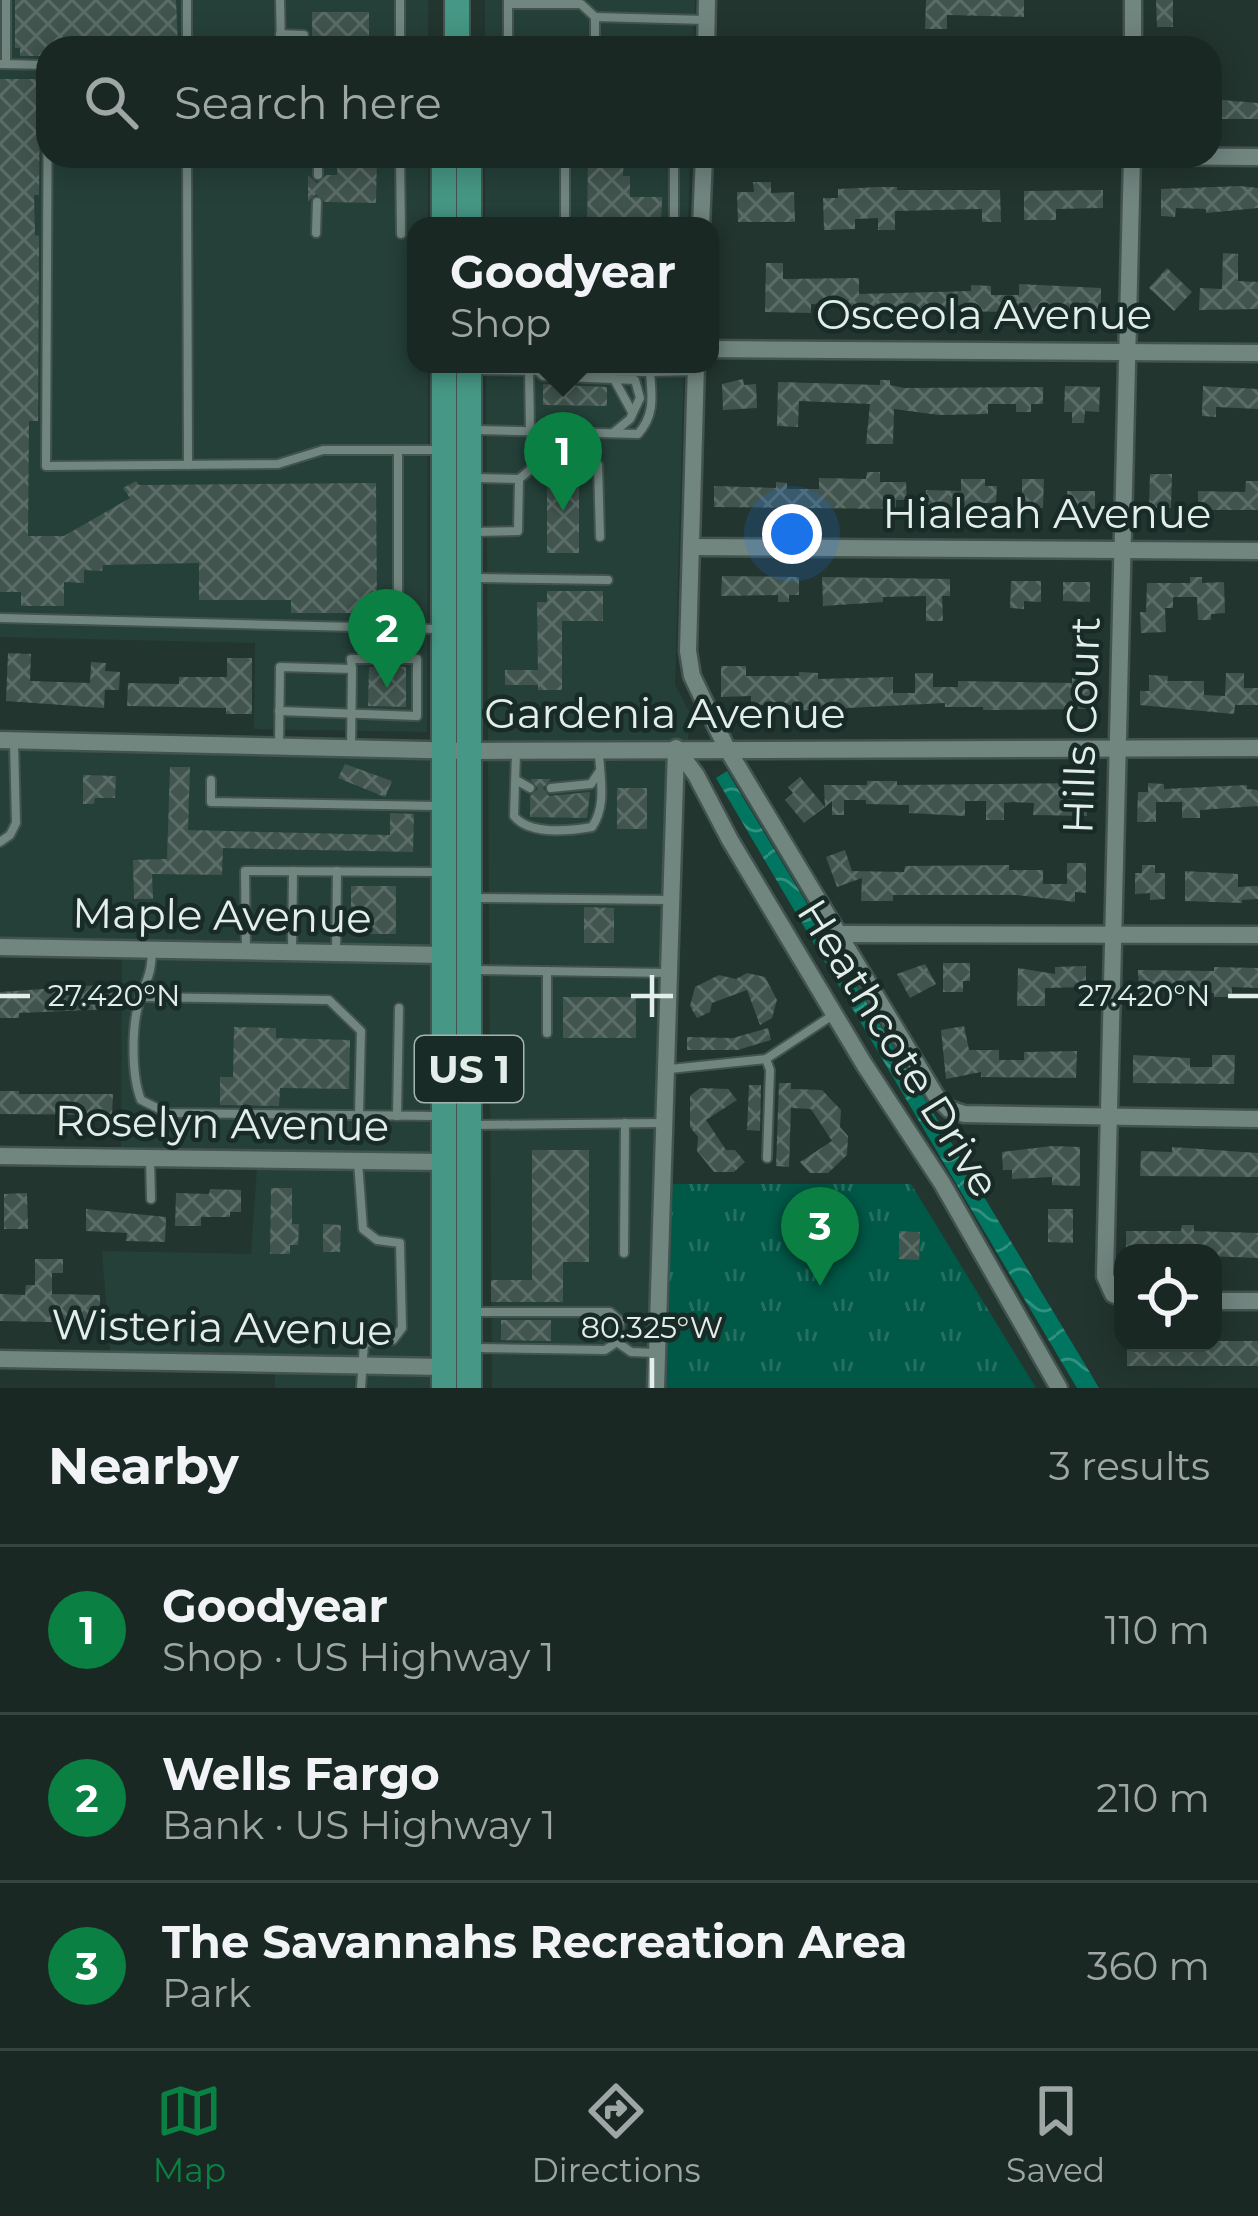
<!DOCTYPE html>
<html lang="en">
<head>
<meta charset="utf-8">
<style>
  body { margin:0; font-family:Montserrat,sans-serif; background:#273430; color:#f1f3f6 }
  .controls { position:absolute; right:36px; bottom:36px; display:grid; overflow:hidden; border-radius:24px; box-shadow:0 6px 30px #0003 }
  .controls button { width:108px; height:108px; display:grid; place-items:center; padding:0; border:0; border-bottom:3px solid #384441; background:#1a2823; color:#f1f3f6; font:60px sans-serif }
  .you { position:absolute; left:792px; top:534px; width:42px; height:42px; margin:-30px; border:9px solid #fff; border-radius:50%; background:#1a73e8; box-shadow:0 0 0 18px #1a73e833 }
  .badge { display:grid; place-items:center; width:78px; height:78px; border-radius:50%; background:#0b8043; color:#fff; font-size:39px; font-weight:700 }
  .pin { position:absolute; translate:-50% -99px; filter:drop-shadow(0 3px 6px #0008) }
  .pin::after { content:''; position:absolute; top:63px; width:42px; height:36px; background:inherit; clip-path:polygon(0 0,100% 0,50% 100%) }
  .popup { position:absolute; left:407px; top:217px; width:312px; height:156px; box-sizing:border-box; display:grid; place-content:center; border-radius:24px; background:#1a2823; filter:drop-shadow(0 3px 9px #0005); font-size:39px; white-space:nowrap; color:#9fa6a6 }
  .popup b { font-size:45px; color:#f1f3f6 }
  .popup::after { content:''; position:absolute; left:50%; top:100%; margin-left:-24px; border:24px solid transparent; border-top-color:#1a2823 }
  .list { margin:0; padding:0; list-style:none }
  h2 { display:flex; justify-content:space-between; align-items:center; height:156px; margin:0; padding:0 48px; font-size:51px }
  h2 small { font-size:39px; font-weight:400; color:#9fa6a6 }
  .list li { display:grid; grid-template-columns:78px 1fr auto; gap:36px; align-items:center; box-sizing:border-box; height:168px; padding:0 48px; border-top:3px solid #384441 }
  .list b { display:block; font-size:45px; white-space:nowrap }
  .list p { margin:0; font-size:39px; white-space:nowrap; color:#9fa6a6 }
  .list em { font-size:39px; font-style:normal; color:#9fa6a6 }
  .icon { flex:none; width:66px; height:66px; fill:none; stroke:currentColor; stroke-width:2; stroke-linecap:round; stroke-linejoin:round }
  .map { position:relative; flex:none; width:1258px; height:1388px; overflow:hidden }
  .search { position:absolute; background:#1a2823; box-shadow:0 6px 30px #0003; left:36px; right:36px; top:36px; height:132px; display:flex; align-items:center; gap:30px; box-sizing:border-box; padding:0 42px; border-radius:36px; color:#9fa6a6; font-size:45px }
  .sheet { height:660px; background:#1a2823 }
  nav { display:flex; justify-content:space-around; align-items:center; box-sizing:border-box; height:168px; border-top:3px solid #384441; background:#1a2823; font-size:33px; color:#9fa6a6 }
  nav a { display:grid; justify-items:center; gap:6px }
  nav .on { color:#0b8043 }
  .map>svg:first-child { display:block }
</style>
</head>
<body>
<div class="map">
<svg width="1258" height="1388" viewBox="0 0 1258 1388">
  <defs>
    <pattern id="grass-tufts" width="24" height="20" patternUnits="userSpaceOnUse" patternTransform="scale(3)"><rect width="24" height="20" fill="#005847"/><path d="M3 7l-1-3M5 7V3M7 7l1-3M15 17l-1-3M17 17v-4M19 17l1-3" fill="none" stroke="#257062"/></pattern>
    <pattern id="water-waves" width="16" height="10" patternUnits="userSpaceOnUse" patternTransform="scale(3)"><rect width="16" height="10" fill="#007661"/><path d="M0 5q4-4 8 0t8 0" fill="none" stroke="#31907f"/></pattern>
    <pattern id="building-cross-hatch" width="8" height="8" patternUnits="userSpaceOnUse" patternTransform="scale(3)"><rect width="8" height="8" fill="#41544e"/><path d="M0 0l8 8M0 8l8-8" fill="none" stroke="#5c6d68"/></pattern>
  </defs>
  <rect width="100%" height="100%" fill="#23352f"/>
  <g fill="#254039">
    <polygon points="0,0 428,0 428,48 48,48 48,156 428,156 428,226 416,226 416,364 428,364 427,732 254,729 255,643 0,637"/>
    <polygon points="485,0 695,0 693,48 485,48"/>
    <polygon points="485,156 690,156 688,226 485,226"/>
    <polygon points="486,364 684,364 675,685 689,711 688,740 488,743"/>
    <polygon points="0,748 435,758 434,947 0,939"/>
    <polygon points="668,756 649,1388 492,1388 488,759"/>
    <polygon points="122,958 434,963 434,1154 121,1149"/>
    <polygon points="257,1168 434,1170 434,1359 110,1352 102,1251 251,1254"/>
    <polygon points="275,1372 434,1375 434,1388 275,1388"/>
  </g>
  <polygon fill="url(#grass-tufts)" points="670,1184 911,1184 1036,1388 664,1388"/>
  <polygon fill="url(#water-waves)" points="727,771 1089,1371 1099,1388 1077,1388 716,778"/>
  <g fill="url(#building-cross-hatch)">
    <polygon points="15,0 176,0 178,48 48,48 48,56 20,56 20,48 15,48"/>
    <polygon points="926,0 1024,0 1024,17 947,15 947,29 925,29"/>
    <polygon points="1156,0 1173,0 1173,27 1157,27"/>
    <rect x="312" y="12" width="57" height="36"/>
    <polygon points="0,79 40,79 39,195 34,195 35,235 39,236 38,421 29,421 28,536 64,536 130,498 123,488 136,481 139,485 376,483 377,613 291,613 291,600 199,600 199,563 103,565 102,571 84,570 84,583 64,582 64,606 21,606 21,592 0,592"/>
    <polygon points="1210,99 1258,103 1258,119 1210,119"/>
    <polygon points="338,156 377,156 376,203 325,202 316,194 308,202 308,175 317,183 326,175 337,175"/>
    <polygon points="588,156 624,156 623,176 630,176 630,197 662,197 661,226 587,226"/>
    <polygon points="753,182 771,182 771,193 794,192 795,222 738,222 737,192 754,192"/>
    <polygon points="1240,186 1258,188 1258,208 1206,213 1206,209 1176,208 1175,217 1161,216 1161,189"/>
    <polygon points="878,187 897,187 897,190 1000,190 1001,222 982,222 982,209 895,211 895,230 878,230 878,218 855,219 855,229 824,230 823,198 838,198 838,189"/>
    <polygon points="1103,190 1103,208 1056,209 1056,220 1024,220 1024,191"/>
    <polygon points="1223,253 1238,254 1238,281 1258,282 1258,309 1199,310 1200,288 1222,289"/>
    <polygon points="766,263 783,263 783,279 859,278 859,294 971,291 971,285 991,286 991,295 1019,295 1019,284 1101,288 1101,314 905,310 905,314 844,314 845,305 811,304 811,313 765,312"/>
    <polygon points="1167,268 1192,292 1174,311 1149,288"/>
    <polygon points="743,379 744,385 756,384 757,408 723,410 722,384"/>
    <polygon points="880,380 890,380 890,385 904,388 1043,387 1043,404 1031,404 1031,412 1016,412 1016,404 988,404 988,414 939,415 894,409 893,444 866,444 870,404 799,401 798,427 777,426 778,382 880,385"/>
    <polygon points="543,384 607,387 607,406 543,405"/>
    <polygon points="1065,386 1100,387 1099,412 1085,411 1084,423 1072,423 1072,412 1064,412"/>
    <polygon points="1203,386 1258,389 1258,409 1216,407 1216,417 1202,416"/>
    <polygon points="867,472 880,472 880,482 906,482 907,500 896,500 896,509 714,507 714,486 776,488 776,482 787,483 787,489 819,489 819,478 866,479"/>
    <rect x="547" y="473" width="32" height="80"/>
    <polygon points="1150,474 1172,474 1171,508 1149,508"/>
    <polygon points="961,479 985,479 985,486 997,486 996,503 974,503 973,509 925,506 926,490 961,491"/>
    <polygon points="1022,479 1044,479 1043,508 1022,507"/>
    <polygon points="1246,481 1258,481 1258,510 1198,510 1198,491 1245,492"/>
    <polygon points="1067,491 1095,491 1095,509 1068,509"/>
    <polygon points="722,576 799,577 799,595 789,595 789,602 778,602 778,595 721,596"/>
    <polygon points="822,577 950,579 950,596 942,596 943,621 926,621 926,596 883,597 883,602 823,606"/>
    <polygon points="1190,577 1202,577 1202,583 1224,582 1225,613 1211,614 1211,620 1198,620 1197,597 1173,597 1173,608 1165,608 1166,632 1141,633 1140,612 1146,612 1147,583 1190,583"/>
    <polygon points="1011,581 1041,581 1041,602 1024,601 1024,609 1010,608"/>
    <polygon points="1063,582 1090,582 1090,602 1063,601"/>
    <polygon points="547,591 603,591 603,621 562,621 562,690 538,690 538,685 505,685 505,670 538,670 537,602 547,602"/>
    <polygon points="8,653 31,654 30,681 90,683 91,662 106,663 105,671 120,672 119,690 105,690 104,708 6,701"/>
    <polygon points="227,658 252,658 252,714 226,714 226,708 127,706 128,683 179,684 179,677 227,677"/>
    <polygon points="386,665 406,667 406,707 368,706 369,667"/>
    <polygon points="721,666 746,666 746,676 799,676 799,672 818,673 818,679 893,677 893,693 915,693 915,673 933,673 933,687 958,687 958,681 1072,683 1072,671 1090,671 1090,709 983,710 983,707 945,707 945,703 791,711 791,705 751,705 751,696 721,697"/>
    <polygon points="1226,673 1244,673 1244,688 1258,688 1258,705 1235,705 1234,714 1140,705 1140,691 1149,691 1149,675 1168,676 1167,681 1204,681 1204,695 1225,696"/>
    <polygon points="345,764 392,781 385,797 338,778"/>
    <polygon points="170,767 190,767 188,830 390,835 390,813 414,814 413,852 223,848 222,875 152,874 153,899 134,899 133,860 167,859"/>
    <polygon points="83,775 116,776 115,798 95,798 94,804 83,804"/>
    <polygon points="800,777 825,807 804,823 785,800 793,793 788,787"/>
    <polygon points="530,779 551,779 543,788 549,796 590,792 587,818 530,817 530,796 538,789"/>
    <polygon points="867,781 897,781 897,785 1088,783 1087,816 1033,815 1034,803 1012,802 1004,803 1004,820 986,820 986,801 965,801 965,816 909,813 909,805 866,804 866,800 844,800 844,815 832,815 832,801 825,807 824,785 867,785"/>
    <polygon points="1148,783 1164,784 1164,789 1247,785 1247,789 1258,790 1258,806 1200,810 1200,818 1182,818 1182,802 1156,802 1156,822 1137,822 1138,792 1148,792"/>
    <rect x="617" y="788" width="30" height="41"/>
    <polygon points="845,850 852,871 904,872 905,866 1009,865 1009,870 1043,870 1043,884 1067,884 1067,863 1086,863 1086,893 1075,892 1075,902 1017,895 893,895 893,901 861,901 862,878 837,887 826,857"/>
    <polygon points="1142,865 1155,865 1155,873 1165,873 1165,899 1150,900 1150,893 1135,894 1135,873 1142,873"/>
    <polygon points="1185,871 1238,874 1238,887 1258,886 1258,899 1242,900 1242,903 1185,901"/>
    <rect x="351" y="886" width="45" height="48"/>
    <polygon points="584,907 614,908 614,943 584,943"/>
    <polygon points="943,963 970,963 970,981 963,981 963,992 943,992"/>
    <polygon points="925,964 936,984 910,998 897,974"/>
    <polygon points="1086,966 1086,987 1045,988 1045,1006 1017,1006 1018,968 1055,974 1055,967"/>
    <polygon points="1214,967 1258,968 1258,988 1232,987 1232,997 1214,997 1214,993 1157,991 1157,1007 1140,1007 1138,970 1214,971"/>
    <polygon points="747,973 765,977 777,1000 772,1018 760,1025 747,990 712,1003 710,1012 697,1018 690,1006 695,987 719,975 736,979"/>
    <polygon points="112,984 113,1009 19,1013 19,1018 0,1018 0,992"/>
    <rect x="563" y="997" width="73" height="41"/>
    <polygon points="964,1026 969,1050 999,1050 999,1060 1024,1060 1024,1052 1077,1051 1076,1078 981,1077 981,1072 946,1079 941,1030"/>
    <polygon points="234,1027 276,1028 276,1038 350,1040 349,1089 280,1088 279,1106 220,1105 220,1077 233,1077"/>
    <polygon points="768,1028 771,1040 738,1050 687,1050 687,1037 733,1038"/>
    <polygon points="1133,1055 1190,1058 1190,1067 1212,1067 1212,1055 1235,1055 1234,1084 1133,1083"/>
    <polygon points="779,1083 791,1083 791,1089 822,1090 841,1110 840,1127 848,1136 847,1155 828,1173 810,1173 800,1162 832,1141 811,1109 791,1108 789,1167 776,1166"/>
    <polygon points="749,1085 761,1085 760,1131 747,1130"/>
    <polygon points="700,1088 728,1089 737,1100 706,1120 726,1150 735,1150 745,1162 734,1172 714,1172 697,1151 698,1137 690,1127 690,1096"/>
    <polygon points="0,1091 19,1091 19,1094 113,1094 112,1115 0,1114"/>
    <polygon points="1052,1146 1080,1147 1080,1186 1052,1185 1052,1177 1012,1179 1012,1170 1003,1170 1002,1152"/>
    <polygon points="1172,1147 1258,1153 1258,1177 1140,1176 1141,1151 1172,1152"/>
    <polygon points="532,1150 589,1150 589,1262 563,1262 563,1302 491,1302 491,1280 532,1280"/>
    <polygon points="271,1188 292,1188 292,1224 299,1224 298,1245 290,1245 290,1254 270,1254"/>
    <polygon points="210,1189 241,1190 241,1212 230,1212 230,1217 201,1217 201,1226 175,1226 176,1193 209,1194"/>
    <polygon points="27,1193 28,1229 4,1229 4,1194"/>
    <polygon points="86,1209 166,1217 165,1242 126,1241 127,1233 86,1231"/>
    <polygon points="1048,1209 1073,1209 1073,1243 1048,1242"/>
    <polygon points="323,1224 341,1225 340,1252 323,1252"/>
    <polygon points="1182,1225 1194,1225 1194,1231 1258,1233 1258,1258 1126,1253 1126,1231 1181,1231"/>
    <polygon points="899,1231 920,1232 919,1260 899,1259"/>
    <polygon points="35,1259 63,1259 63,1273 52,1273 52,1294 100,1295 100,1323 0,1321 0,1294 25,1295 26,1285 35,1285"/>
    <polygon points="501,1320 551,1320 551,1341 501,1340"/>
    <polygon points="1214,1341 1258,1341 1258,1366 1127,1366 1127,1343"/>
  </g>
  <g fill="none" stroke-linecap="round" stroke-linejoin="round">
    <defs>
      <g id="lane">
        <polyline points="187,0 187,48"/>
        <polyline points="280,0 281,48"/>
        <polyline points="400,0 400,48"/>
        <polyline points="508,4 581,4 595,17"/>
        <polyline points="280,34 304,35"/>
        <polyline points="508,48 508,2"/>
        <polyline points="595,48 595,17 705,20"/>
        <polyline points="0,64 48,65 46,466 278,464 323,450 437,450"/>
        <polyline points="6,64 6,0"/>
        <polyline points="187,156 188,465"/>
        <polyline points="318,156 318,175"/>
        <polyline points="400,156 401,234"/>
        <polyline points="565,226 565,156"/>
        <polyline points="674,226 674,156"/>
        <polyline points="316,233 317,202"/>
        <path d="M475,370l175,2c2,25 5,43 -12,62l-162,-4"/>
        <polyline points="529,370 530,431"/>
        <polyline points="537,370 543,376 635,380 640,398 630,419 613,433"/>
        <polyline points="650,372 696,371"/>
        <polyline points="614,379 632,412"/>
        <polyline points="398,450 398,629"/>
        <polyline points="519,479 536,465 598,465 600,537"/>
        <polyline points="472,532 518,531 519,479 476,478"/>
        <polyline points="476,578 608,580"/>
        <polyline points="0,618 437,629"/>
        <polyline points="352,669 351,659 381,659"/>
        <polyline points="279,711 417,716 417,659 392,659"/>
        <polyline points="279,745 280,667 352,669 351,748"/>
        <path d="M516,752l-2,64c15,19 55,15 78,11 15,-22 8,-49 7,-74"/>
        <polyline points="211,780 211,802 437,806"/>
        <polyline points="516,780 530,788"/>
        <polyline points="551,788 591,784 599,772"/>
        <polyline points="0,842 10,835 16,823 14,742"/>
        <polyline points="476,898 671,900"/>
        <path d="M152,951c-1,23 -4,25 -11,45 -10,27 -10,78 0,104l26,13 270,3"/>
        <polyline points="292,951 293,871"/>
        <polyline points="246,952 245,871 442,872"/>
        <polyline points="336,952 337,871"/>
        <polyline points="476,970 669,973"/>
        <polyline points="547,971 547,1033"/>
        <polyline points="140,997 329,1000 361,1031 359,1115"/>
        <polyline points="766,1059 770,1070 767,1158"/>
        <polyline points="670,1069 766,1059 833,1015"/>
        <polyline points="397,1116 399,1008"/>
        <polyline points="474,1125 663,1123"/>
        <polyline points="150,1159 151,1199"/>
        <polyline points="358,1162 363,1229 377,1240 400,1243 402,1328 393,1340 364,1343 361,1388"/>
        <polyline points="624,1253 625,1123"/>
        <polyline points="472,1312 610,1312 620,1321 617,1342 605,1350 476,1348"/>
        <polyline points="617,1342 631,1352 654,1353"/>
      </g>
      <g id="street">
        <polyline points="706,48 707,0"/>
        <polyline points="1133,48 1133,0"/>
        <polyline points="1116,156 1258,157"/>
        <polyline points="701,226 704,156"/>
        <polyline points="710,349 1258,353"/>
        <polyline points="696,364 688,651 692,676 726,747 936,1096 949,1109 964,1114 1258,1119"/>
        <polyline points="692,547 1258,551"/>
        <polyline points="0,740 468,751 1258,748"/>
        <polyline points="676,748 696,775 730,840 864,1064 942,1183 1059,1388"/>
        <polyline points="838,934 1258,935"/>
        <polyline points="0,947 444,955"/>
        <polyline points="0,1156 443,1162"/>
        <polyline points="1123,1298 1113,1294 1105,1276 1132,156"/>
        <polyline points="1213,1301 1258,1301"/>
        <polyline points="0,1359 444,1367"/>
        <polyline points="656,1388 676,749"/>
      </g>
      <g id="primary">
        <polyline points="457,0 457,48"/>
        <polyline points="444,156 444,226"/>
        <polyline points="469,226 469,156"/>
        <polyline points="444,1388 444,364"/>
        <polyline points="469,1388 469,364"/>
      </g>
    </defs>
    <use href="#lane" stroke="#43534f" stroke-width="12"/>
    <use href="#street" stroke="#43534f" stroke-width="21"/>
    <use href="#primary" stroke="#43534f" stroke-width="28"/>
    <use href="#lane" stroke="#728680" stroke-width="8"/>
    <use href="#street" stroke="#728680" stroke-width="16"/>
    <use href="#primary" stroke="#469785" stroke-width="24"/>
  </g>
  <path fill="none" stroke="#e3eeea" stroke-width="4.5" d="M652,975v42M0,996h30M631,996h42M1228,996h30M652,1358v30"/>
  <g text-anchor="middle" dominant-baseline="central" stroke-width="9" stroke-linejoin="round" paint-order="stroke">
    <rect fill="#192b26" stroke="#a6b4af" stroke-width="3" x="415" y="1036" width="108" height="66" rx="9"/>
    <g font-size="39" font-weight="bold" fill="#e3eeea">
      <text x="469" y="1069">US 1</text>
    </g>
    <g font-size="42" fill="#e3eeea" stroke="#192b26">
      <text x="984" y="314">Osceola Avenue</text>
      <text x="1047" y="513">Hialeah Avenue</text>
      <text x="665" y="713">Gardenia Avenue</text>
      <text transform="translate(1081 725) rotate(-88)">Hills Court</text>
      <text transform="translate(222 915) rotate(1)">Maple Avenue</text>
      <text transform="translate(899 1048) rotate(58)">Heathcote Drive</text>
      <text transform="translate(222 1123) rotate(1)">Roselyn Avenue</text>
      <text transform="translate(222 1327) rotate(1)">Wisteria Avenue</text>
    </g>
  </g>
  <g font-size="30" text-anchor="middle" fill="#e3eeea" stroke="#192b26" stroke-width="9" stroke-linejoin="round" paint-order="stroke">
    <text x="114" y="1006">27.420°N</text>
    <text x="1144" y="1006">27.420°N</text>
    <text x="652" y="1338">80.325°W</text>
  </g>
</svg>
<div class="controls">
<button><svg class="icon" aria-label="locate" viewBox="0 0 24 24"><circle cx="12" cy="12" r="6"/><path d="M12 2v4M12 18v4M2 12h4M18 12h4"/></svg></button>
</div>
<div class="you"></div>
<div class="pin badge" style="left:563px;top:511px">1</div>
<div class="popup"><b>Goodyear</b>Shop</div>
<div class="pin badge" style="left:387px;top:688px">2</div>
<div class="pin badge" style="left:820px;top:1286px">3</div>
<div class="search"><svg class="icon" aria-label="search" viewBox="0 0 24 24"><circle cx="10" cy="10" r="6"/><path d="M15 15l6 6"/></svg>Search here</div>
</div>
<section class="sheet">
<h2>Nearby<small>3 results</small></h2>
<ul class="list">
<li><span class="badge">1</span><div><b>Goodyear</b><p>Shop · US Highway 1</p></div><em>110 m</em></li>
<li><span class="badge">2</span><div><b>Wells Fargo</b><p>Bank · US Highway 1</p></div><em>210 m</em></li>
<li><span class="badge">3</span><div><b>The Savannahs Recreation Area</b><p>Park</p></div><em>360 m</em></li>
</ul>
</section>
<nav>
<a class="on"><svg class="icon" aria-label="map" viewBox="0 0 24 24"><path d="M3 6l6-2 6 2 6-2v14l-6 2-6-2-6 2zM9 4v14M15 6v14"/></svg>Map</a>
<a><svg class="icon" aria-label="directions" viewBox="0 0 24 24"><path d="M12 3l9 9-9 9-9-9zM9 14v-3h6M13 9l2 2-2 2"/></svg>Directions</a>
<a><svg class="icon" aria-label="saved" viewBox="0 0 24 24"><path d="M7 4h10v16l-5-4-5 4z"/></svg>Saved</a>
</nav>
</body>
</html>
